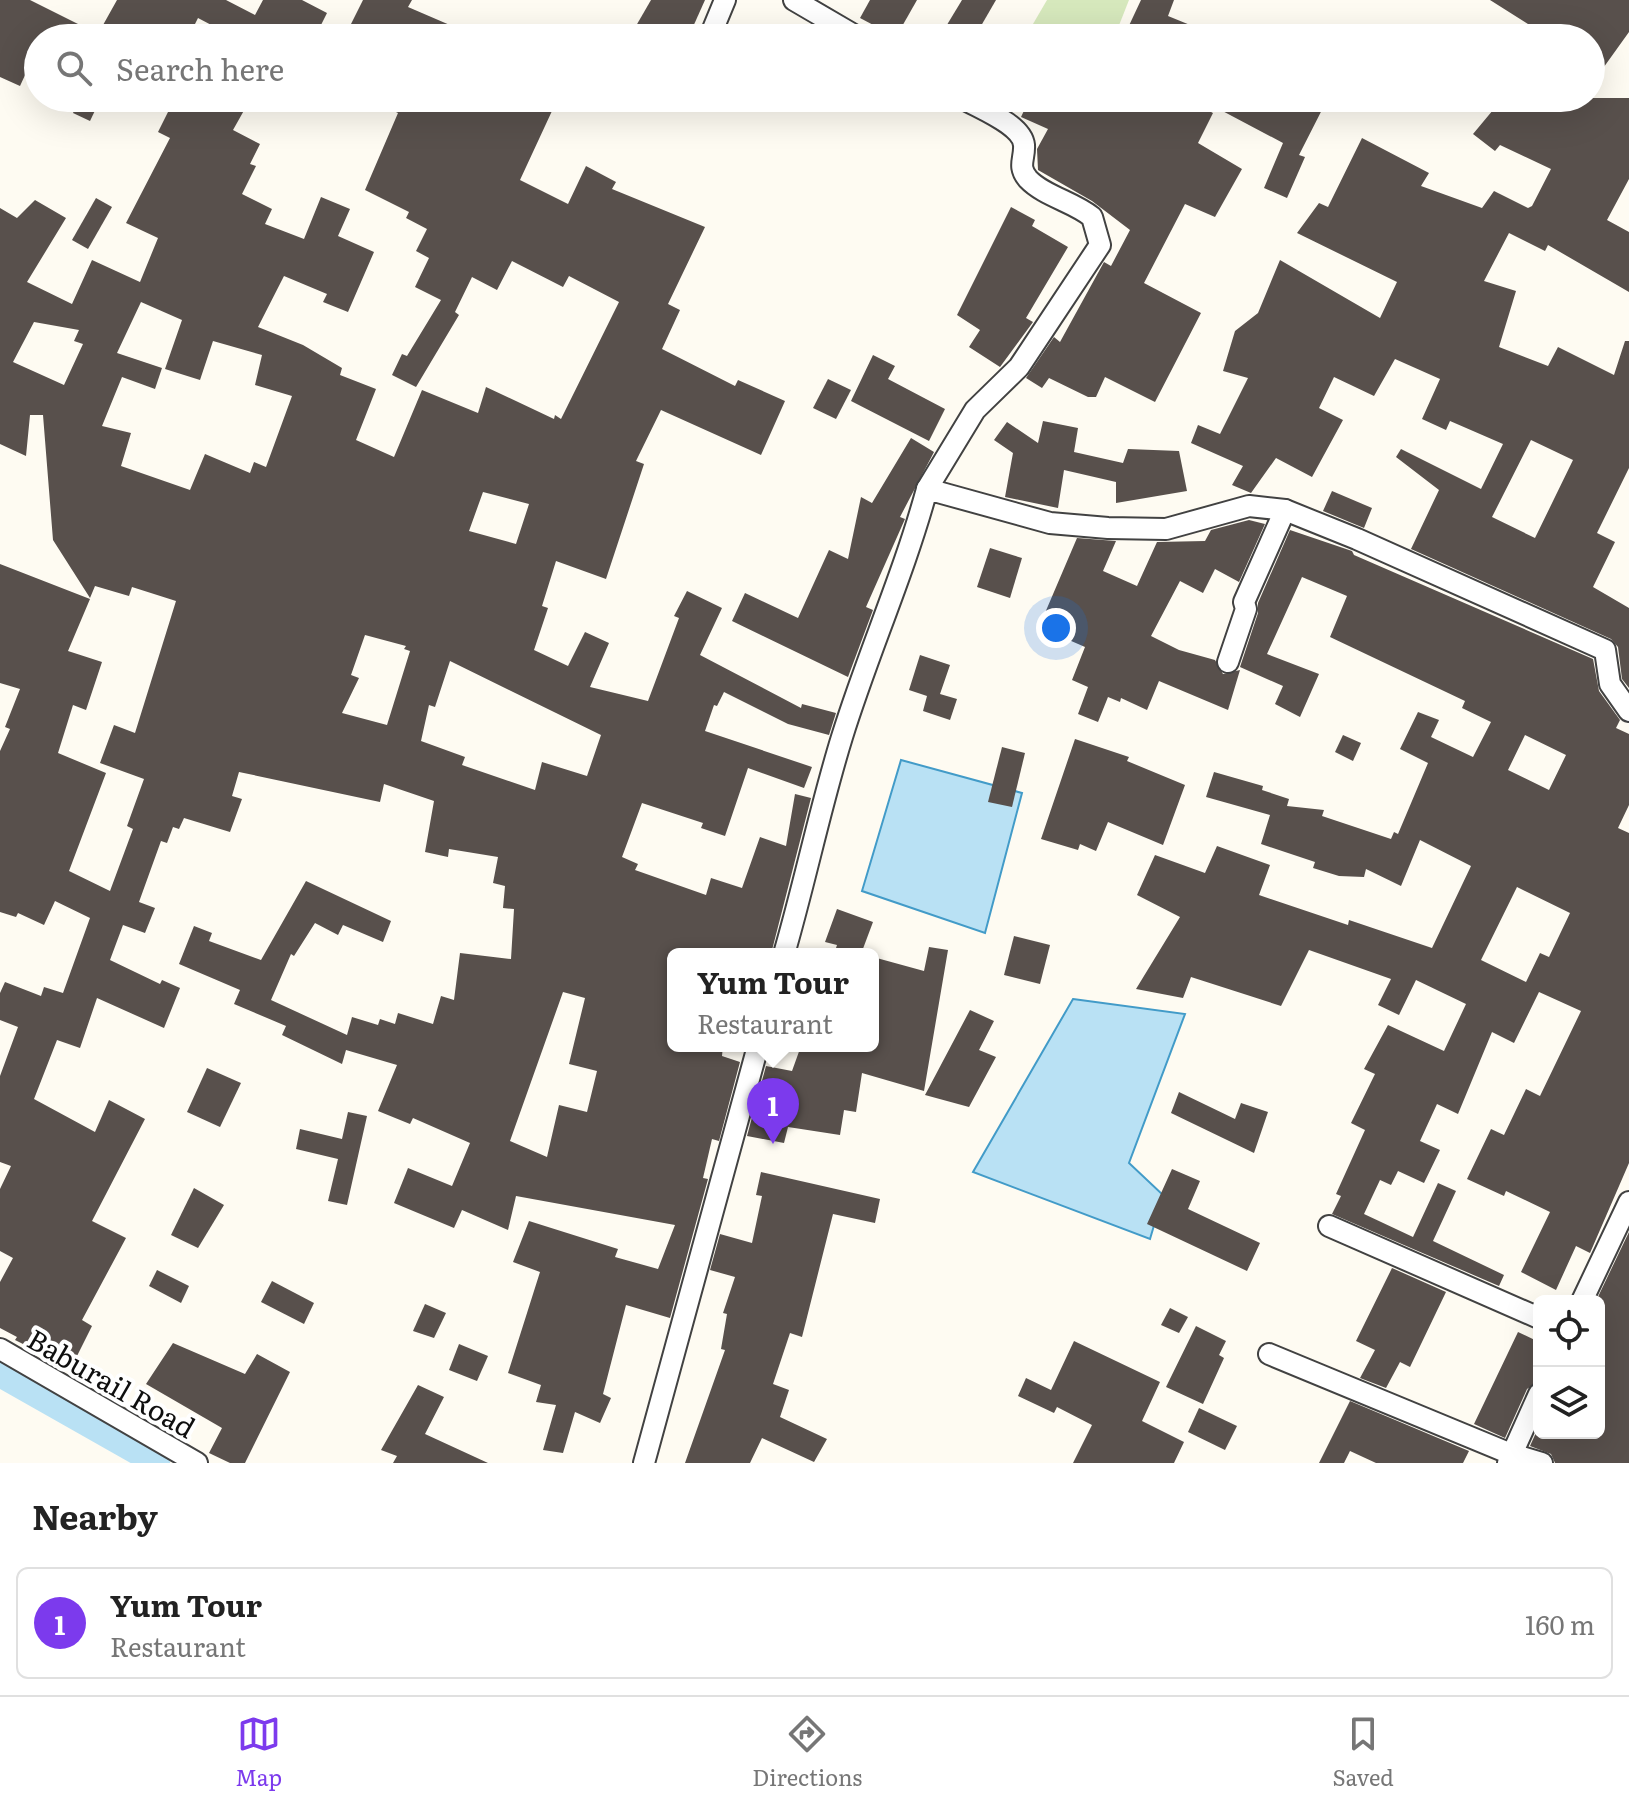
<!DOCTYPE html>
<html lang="en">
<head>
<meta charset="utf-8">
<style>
  body { margin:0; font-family:Literata,serif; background:#f6f6f6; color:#222 }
  .controls { position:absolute; right:24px; bottom:24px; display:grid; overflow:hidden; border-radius:12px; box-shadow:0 8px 32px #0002 }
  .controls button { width:72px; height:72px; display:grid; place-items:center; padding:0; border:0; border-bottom:2px solid #e0e0e0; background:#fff; color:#222; font:40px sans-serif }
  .you { position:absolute; left:1056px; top:628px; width:28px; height:28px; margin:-20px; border:6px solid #fff; border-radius:50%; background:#1a73e8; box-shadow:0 0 0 12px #1a73e833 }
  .badge { display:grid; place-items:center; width:52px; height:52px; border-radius:50%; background:#7c3aed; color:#fff; font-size:26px; font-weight:700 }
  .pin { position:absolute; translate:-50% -66px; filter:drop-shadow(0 2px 4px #0008) }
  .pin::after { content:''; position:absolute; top:42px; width:28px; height:24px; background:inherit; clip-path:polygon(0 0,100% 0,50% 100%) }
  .popup { position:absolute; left:667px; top:948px; width:212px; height:104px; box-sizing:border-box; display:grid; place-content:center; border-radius:12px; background:#fff; filter:drop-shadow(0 2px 6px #0005); font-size:26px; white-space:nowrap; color:#767676 }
  .popup b { font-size:30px; color:#222 }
  .popup::after { content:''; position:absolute; left:50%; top:100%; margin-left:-16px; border:16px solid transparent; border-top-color:#fff }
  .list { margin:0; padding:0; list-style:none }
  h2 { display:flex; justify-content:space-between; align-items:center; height:104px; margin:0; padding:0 32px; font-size:34px }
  h2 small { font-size:26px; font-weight:400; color:#767676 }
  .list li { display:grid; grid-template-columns:52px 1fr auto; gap:24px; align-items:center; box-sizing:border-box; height:112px; margin:0 16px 16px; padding:0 16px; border:2px solid #e0e0e0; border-radius:12px }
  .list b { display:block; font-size:30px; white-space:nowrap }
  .list p { margin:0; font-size:26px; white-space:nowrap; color:#767676 }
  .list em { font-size:26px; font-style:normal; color:#767676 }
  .icon { flex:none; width:44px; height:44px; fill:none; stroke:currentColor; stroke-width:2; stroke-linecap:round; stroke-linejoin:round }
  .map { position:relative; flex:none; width:1629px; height:1463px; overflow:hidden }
  .search { position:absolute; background:#fff; box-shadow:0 8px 32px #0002; left:24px; right:24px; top:24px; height:88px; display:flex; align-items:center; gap:20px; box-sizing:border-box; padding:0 28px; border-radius:44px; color:#767676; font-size:30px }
  .sheet { height:232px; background:#fff }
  nav { display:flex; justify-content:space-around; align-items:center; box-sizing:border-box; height:112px; border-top:2px solid #e0e0e0; background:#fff; font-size:22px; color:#767676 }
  nav a { display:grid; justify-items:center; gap:4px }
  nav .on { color:#7c3aed }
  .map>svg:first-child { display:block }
</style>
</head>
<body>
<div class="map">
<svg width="1629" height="1463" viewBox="0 0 1629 1463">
  <rect width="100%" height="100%" fill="#fefbf2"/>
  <polygon fill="#d6e8bc" points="1047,0 1129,0 1114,38 1078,38 1033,24"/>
  <g fill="#b9e1f4" stroke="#429bc8" stroke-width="2">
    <polygon points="901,760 1022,793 985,933 862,891"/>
    <polygon points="1073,999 1185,1014 1129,1163 1163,1195 1150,1239 973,1172"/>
  </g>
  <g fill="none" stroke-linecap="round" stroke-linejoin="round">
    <polyline stroke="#b9e1f4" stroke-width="26" points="0,1374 157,1463"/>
  </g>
  <g fill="#58504c" fill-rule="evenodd">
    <polygon points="0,0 30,0 98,34 117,0 226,0 255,15 263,0 302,0 327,13 317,33 301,25 294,38 236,38 198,18 188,38 38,38 38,47 20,86 0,77"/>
    <polygon points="363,0 412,0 408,7 480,38 412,38 394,30 386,38 371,29 367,38 359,38 347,32"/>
    <polygon points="651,0 705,0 688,38 629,38"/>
    <polygon points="870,0 917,0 896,37 860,18"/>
    <polygon points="962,0 996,0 974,38 939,38"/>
    <polygon points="1141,0 1174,0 1168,16 1222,38 1139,38 1126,32"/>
    <polygon points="1490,0 1629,0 1629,32 1591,85 1591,38 1530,38 1536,29"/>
    <polygon points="80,98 101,98 90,121 73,113"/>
    <path d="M175,98h76l-18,32 27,14 -10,20 6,2 -14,28 30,15 -7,15 39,15 17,-42 29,12 -12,27 36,16 -26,60 -25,-10 4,-8 -43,-18 -26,51 45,18 39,23 -2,7 36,14 -20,51 38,17 28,-67 56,23 8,-26 68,32 1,-4 6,4 58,-117 -50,-26 -6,11 -51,-26 -15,29 -25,-13 -17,35 4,3 -43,72 -24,-12 10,-21 5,2 34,-56 -26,-13 14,-29 -13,-7 11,-22 -21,-11 3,-6 -44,-22 33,-77 -32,-15h192l-38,82 48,24 18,-38 30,16 -4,7 93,38 -37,77 12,6 -18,39 73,37 3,-6 47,21 -24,54 -100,-45 -25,51 8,3 -38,115 -50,-18 -14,45 6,2 -14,42 34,16 17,-34 24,11 -19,44 58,14 31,-83 -5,-2 13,-25 35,17 -22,47 101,53 1,-4 34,9 -7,22 -41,-11 -64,-32 -7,14 -3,-1 -9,26 107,36 -8,21 -56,-20 -23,68 -24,-8 2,-5 -61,-20 -20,54 16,7 -3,6 71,25 5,-17 31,10 18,-51 26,9 9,-52 16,4 -40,156h-98v92h50l-1,10 18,6 -21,79 -7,-2 -9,39 5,1 -38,139 -44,-13 -23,89 8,4 -11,25 -25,-11 -12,41 -20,-3 13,-45 -20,-3 5,-17 -33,-12 32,-101 -27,-10 16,-41 89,28 -3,8 43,12 17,-44 -159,-29 -8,34 -46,-20 -8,18 -60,-25 14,-35 44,18 18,-43 -57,-25 -3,6 -32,-13 19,-46 -51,-15 -4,14 -60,-29 4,-9 -52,-22 6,-14 -61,-26 15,-38 18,7 -3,8 52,19 45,-79 85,40 -8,21 -40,-17 -5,10 -23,-12 -21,33 -3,-2 -20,46 76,35 5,-18 26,8 2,-6 15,5 3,-11 35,11 8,-28 13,4 6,-47 51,6 3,-50 -11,-1 2,-22 -12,-3 5,-26 -49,-8 -1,8 -23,-5 9,-51 -50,-17 -4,18 -141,-30 -7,24 10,3 -12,33 -46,-14 -5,11 -6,-2 -6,16 -6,-2 -22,61 16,6 -10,25 -22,-8 -13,35 50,24 2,-4 18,8 -16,40 -67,-30 -17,50 -23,-8 -23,59 61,33 14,-32 36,19 -53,102 34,17 -44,82 10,6 -21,42 -56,-28 2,-3 -17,-9v-46l13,-24 -13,-7v-62l11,-23 -11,-4v-86l18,-49 -18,-7v-27l5,-11 36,14 3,-9 19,6 27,-75 -35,-17 -11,24 -26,-12 -2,4 -16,-5v-161l10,-22 -5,-2 15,-38 -20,-6v-119l90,35 -22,52 34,11 -16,48 -13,-5 -15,48 48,20 -37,98 41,20 23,-62 -6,-3 17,-47 -44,-16 14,-38 21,8 41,-132 -44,-14 -3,9 -34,-10 -5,12 -37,-58 -10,-125h-13l-4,41 -26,-12v-236l17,10 18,-18 31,18 -39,64 45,22 20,-44 48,22 18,-44 -32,-15 44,-85 -12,-6zM141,302l41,18 -17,49 35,11 13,-39 49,14 -7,30 37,11 -26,71 -12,-5 -4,11 -45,-19 -15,36 -69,-24 10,-33 -29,-7 20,-49 33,12 7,-21 -45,-15zM34,322l45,8 -5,11 9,3 -19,41 -51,-23zM483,492l46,12 -13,40 -47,-13zM365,635l41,11 -2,3 6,2 -23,74 -45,-12 17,-35 -8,-3zM450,661l151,74 -14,41 -45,-14 -7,28 -73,-25 3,-8 -44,-16 8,-36 6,2zM563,992l22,6 -16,66 28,7 -10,41 -28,-7 -12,52 -37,-16z"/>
    <polygon points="1030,98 1184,98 1213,113 1198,143 1242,169 1215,217 1185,204 1144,283 1201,313 1155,402 1105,377 1096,397 1088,397 1049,378 1042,388 1026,378 1054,337 1060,342 1104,262 1111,266 1130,230 1092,201 1038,170 1037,149 1048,129 1021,117"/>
    <polygon points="1198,98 1328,98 1299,155 1305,157 1287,198 1264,188 1283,143"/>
    <path d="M1503,98h126v81l-22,41 22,12v60l-81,-47 -3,6 -36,-18 -25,48 32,10 -17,56 49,19 10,-19 56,28 11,-34h4v127l-32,65 18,9 -22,45 36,21v80l-7,-9 -4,-32 -7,-8 -200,-90 28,-59 -43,-33 5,-8 80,40 22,-45 -53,-23 -4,9 -24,-11 18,-40 -45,-20 -21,37 -40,-19 -15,31 24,12 -31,57 -36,-19 -25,35 -19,-8 11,-19 -52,-23 7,-18 22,9 28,-56 -25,-7 12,-40 23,-18 22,-53 100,58 17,-36 -100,-49 22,-30 9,4 34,-69 67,35 -8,13 61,22 12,-17 34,17 4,-2 19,-37 -51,-24 -5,6 -22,-17zM1531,440l42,20 -38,78 -43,-21z"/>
    <polygon points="96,198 112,207 88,249 72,240"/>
    <polygon points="1011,207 1035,220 1032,226 1068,247 1026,318 1033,322 1000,367 969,347 980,330 957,315"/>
    <polygon points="873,355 895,366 888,379 945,409 929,441 851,401"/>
    <polygon points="828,379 851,390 836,419 813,408"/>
    <polygon points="1043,421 1078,428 1074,452 1123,463 1128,449 1179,451 1187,491 1116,503 1116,482 1064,470 1058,508 1005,497 1013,453 994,440 1007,422 1038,443"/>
    <polygon points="911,438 934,452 900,517 905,519 866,607 873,610 848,677 732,621 745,593 798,618 829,550 848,559 861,497 872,503"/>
    <polygon points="1332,491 1372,508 1364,528 1323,511"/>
    <polygon points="1249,520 1265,524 1239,582 1215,569 1203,593 1180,581 1151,636 1179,650 1215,660 1223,674 1240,670 1228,710 1159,681 1147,710 1121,698 1120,702 1108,697 1098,722 1078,714 1088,687 1072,680 1085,647 1039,627 1077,538 1116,541 1103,571 1137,586 1157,542 1205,541 1211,530"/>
    <path d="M1290,530l62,21 2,4 239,104 6,32 21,29 -4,8 13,6v71l-11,23 11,5v330l-39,90 -14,-7 -20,44 -35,-18 29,-60 -44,-21 -2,5 -37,-17 24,-50 13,6 22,-46 14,7 41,-85 -42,-19 -25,51 -22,-11 -34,82 -21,-10 -17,37 20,9 -16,33 -26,-12 -7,14 -11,-5 -16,34 49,23 25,-54 18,8 -23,50 71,34 -5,11 -167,-72 9,-18 -5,-2 29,-64 -14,-7 24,-49 -11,-5 24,-44 56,26 22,-47 -50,-24 -17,35 -21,-10 13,-26 -82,-29 -28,56 -90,-29 -8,21 -47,-9 44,-72 -43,-22 18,-40 50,18 12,-27 53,19 -11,30 89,30 1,-5 83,28 39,-82 -51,-26 -19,46 -35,-17 -2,8 -25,-1 -26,-8 2,-6 -54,-18 9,-29 -64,-18 8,-25 49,14 -1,4 27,9 -2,7 37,4 -2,6 69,23 3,-7 4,2 30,-71 -28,-14 18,-37 21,8 -8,17 42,20 18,-35 -29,-14 3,-7 -135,-64 17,-41 -45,-19 -35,77 52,20 -19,43 -25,-13 8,-18 -43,-19 18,-54v-10zM1525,735l41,20 -17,35 -41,-20zM1517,887l53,26 -21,44 -9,-4 -14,29 -45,-22z"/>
    <polygon points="990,548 1022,558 1010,598 977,587"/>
    <polygon points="920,655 950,665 940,694 957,699 950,720 923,711 927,696 909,690"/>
    <polygon points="1343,735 1361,743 1353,761 1335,752"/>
    <polygon points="1075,739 1129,757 1127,761 1185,785 1163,845 1108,822 1096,851 1080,844 1078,850 1041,839"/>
    <polygon points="1002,747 1025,753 1012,807 988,802"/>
    <polygon points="837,909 873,922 861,954 834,954 837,945 825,942"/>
    <polygon points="1014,936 1050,945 1040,984 1004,975"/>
    <polygon points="929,947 948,950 924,1091 862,1073 856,1112 844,1110 840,1135 788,1127 784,1143 747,1136 766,1066 792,1071 801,1046 873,1046 873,957 924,971"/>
    <polygon points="970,1010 994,1021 979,1050 996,1057 969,1107 925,1095"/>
    <polygon points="207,1068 241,1083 220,1127 187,1112"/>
    <polygon points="1179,1092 1235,1119 1241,1103 1268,1112 1254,1153 1171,1113"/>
    <polygon points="348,1112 367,1116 347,1205 328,1201 338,1159 296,1149 300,1129 342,1139"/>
    <polygon points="1172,1169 1200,1181 1188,1209 1260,1243 1247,1271 1147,1224"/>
    <polygon points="761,1172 880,1199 875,1223 833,1214 802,1337 790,1333 773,1384 789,1390 780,1417 827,1439 814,1462 762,1438 750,1463 685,1463 725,1350 721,1349 727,1314 723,1313 735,1277 710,1270 720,1234 752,1243 762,1196 756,1195"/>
    <polygon points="194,1188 224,1205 198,1248 171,1235"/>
    <polygon points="1629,1232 1629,1463 1555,1463 1551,1454 1530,1446 1539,1426 1539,1433 1599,1433 1596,1301"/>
    <polygon points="1392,1268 1446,1292 1410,1367 1400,1362 1386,1388 1360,1378 1375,1350 1356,1341"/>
    <polygon points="157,1270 189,1286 181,1303 149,1286"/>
    <polygon points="272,1281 314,1303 304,1324 261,1302"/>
    <polygon points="425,1304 446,1313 434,1338 413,1331"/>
    <polygon points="1170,1308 1188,1317 1179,1333 1161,1325"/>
    <polygon points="1196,1326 1226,1341 1219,1355 1224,1358 1203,1404 1166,1387"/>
    <polygon points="1518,1332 1539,1342 1539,1381 1527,1389 1505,1438 1474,1424"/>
    <polygon points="1074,1341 1160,1382 1142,1421 1184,1442 1174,1463 1073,1463 1092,1425 1057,1407 1054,1413 1018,1396 1026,1378 1051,1390"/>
    <polygon points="173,1343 245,1374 257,1354 290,1372 245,1463 230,1463 209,1453 222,1428 146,1384"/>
    <polygon points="459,1344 488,1356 477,1381 449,1370"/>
    <polygon points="418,1385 444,1397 425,1434 488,1463 393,1463 397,1456 381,1450"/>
    <polygon points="1350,1401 1469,1451 1463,1463 1376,1463 1350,1451 1344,1463 1319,1463"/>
    <polygon points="1199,1408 1237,1426 1225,1450 1188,1432"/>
  </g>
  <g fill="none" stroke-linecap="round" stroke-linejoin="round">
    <defs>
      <g id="minor">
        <polyline points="794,0 859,38"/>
        <polyline points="713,29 725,0"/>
        <path d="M927,489l48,-79 44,-43 81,-122 -8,-28c-18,-15 -48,-21 -64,-38 -11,-13 -3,-20 -4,-34 -2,-21 -46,-37 -62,-47"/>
        <polyline points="1228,662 1246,609 1244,602 1285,510"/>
        <path d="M784,954c21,-72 36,-146 58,-217 26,-84 62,-163 85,-248l123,34 58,5 58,1 83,-23 36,4 72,29 248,111 5,34 19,27"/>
        <polyline points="1329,1226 1539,1318"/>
        <polyline points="1582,1301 1629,1202"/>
        <polyline points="0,1349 197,1463"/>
        <polyline points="1269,1354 1511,1454 1542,1463"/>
        <polyline points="644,1463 758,1046"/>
        <polyline points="1508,1463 1539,1394"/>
      </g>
    </defs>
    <use href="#minor" stroke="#424242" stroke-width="24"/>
    <use href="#minor" stroke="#fff" stroke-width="20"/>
  </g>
  <g text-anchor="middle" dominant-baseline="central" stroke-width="8" stroke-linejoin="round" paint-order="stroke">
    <g font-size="28" fill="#0f0f0f" stroke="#fff">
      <text transform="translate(112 1382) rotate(30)">Baburail Road</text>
    </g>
  </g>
</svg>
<div class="controls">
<button><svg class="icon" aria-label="locate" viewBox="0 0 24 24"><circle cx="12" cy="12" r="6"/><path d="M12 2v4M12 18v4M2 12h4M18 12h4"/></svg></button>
<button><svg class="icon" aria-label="layers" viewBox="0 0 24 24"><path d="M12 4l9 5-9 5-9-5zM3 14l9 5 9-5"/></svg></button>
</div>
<div class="you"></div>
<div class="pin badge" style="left:773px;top:1144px">1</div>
<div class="popup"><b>Yum Tour</b>Restaurant</div>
<div class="search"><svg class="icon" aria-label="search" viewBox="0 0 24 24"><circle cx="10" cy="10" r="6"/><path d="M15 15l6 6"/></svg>Search here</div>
</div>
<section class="sheet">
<h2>Nearby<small></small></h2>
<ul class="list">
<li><span class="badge">1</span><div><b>Yum Tour</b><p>Restaurant</p></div><em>160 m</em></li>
</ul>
</section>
<nav>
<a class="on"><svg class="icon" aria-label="map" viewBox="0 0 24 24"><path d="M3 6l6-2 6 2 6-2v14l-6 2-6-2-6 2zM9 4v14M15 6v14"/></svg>Map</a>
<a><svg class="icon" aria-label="directions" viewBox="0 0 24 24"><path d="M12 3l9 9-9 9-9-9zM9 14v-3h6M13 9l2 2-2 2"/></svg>Directions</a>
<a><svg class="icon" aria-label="saved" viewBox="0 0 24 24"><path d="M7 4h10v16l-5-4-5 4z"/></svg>Saved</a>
</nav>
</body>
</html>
